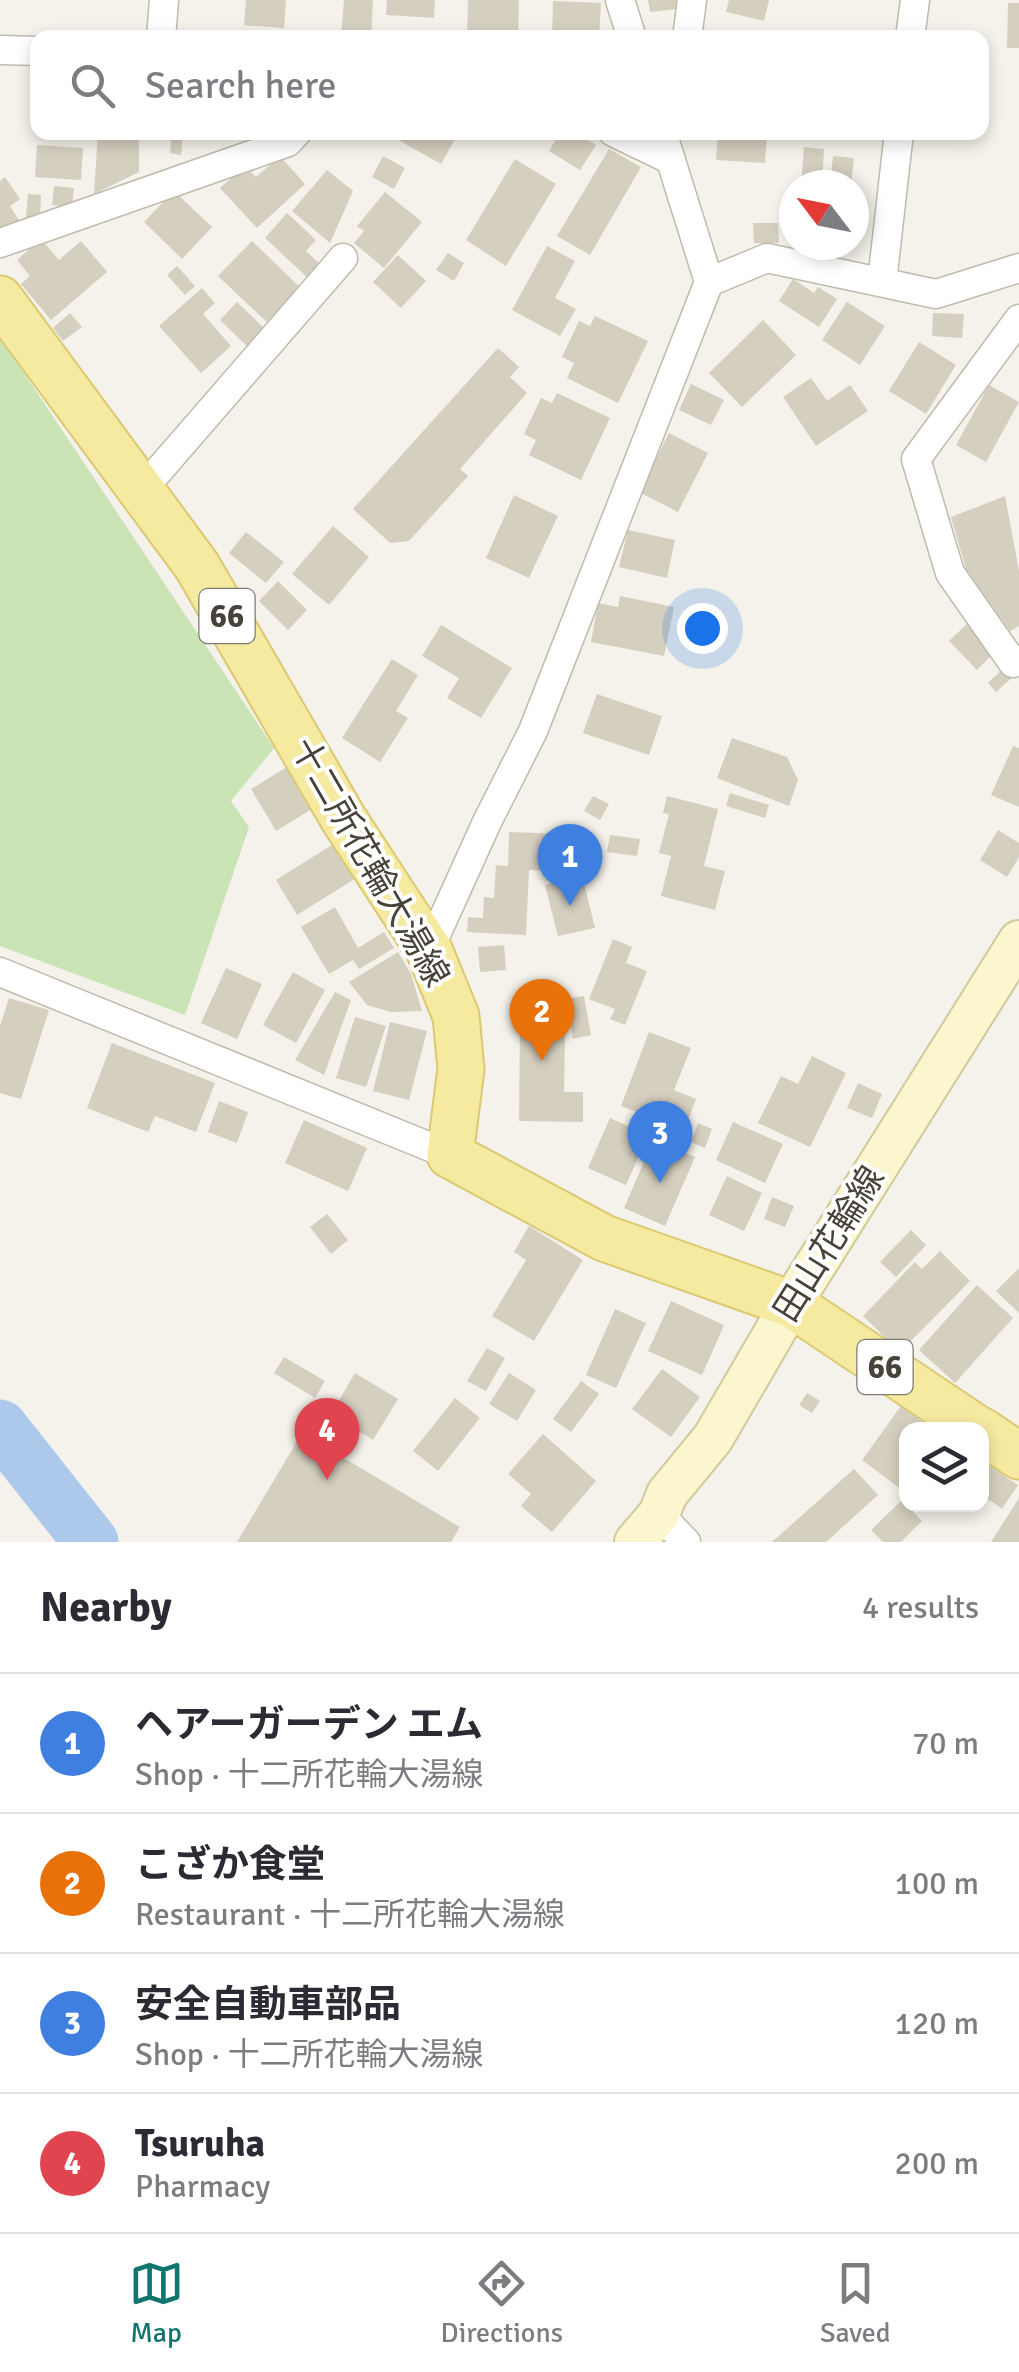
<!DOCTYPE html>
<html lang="en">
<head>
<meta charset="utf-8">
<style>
  body { margin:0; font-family:Signika,"Noto Sans JP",sans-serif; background:#f7f7f7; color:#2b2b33 }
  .controls { position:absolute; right:30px; bottom:30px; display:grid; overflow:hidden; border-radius:20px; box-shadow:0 5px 15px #0003 }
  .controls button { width:90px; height:90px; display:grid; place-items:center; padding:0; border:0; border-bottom:2px solid #e1e1e2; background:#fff; color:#2b2b33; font:50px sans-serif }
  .compass { position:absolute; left:779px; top:170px; width:90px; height:90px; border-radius:50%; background:#fff; box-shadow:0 5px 15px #0003; rotate:302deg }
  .you { position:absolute; left:702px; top:628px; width:35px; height:35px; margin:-25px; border:8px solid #fff; border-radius:50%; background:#1a73e8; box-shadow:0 0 0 15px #1a73e833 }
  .badge { display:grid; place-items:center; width:65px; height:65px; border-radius:50%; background:#0f766e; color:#fff; font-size:32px; font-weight:700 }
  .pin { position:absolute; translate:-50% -82px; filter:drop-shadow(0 2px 5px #0008) }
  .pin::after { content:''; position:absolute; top:52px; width:35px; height:30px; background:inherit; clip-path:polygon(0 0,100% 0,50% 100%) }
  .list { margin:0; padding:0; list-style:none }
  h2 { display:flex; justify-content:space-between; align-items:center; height:130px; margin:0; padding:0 40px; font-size:42px }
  h2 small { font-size:32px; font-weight:400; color:#7c7c81 }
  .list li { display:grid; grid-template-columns:65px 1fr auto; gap:30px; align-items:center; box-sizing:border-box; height:140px; padding:0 40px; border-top:2px solid #e1e1e2 }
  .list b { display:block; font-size:38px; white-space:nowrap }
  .list p { margin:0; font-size:32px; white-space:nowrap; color:#7c7c81 }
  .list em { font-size:32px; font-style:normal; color:#7c7c81 }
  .icon { flex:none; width:55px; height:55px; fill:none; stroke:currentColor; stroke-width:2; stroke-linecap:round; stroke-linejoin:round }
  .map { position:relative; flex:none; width:1019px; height:1542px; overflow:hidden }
  .search { position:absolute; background:#fff; box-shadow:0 5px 15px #0003; left:30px; right:30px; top:30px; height:110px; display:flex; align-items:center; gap:25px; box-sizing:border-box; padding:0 35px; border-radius:20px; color:#7c7c81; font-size:38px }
  .sheet { height:690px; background:#fff }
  nav { display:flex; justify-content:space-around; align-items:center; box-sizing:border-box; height:140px; border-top:2px solid #e1e1e2; background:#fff; font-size:28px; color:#7c7c81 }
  nav a { display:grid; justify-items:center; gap:5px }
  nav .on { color:#0f766e }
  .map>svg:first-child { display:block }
</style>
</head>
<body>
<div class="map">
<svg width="1019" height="1542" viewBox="0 0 1019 1542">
  <rect width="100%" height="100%" fill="#f4f2ea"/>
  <polygon fill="#cae4b6" points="0,337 274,748 231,801 249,827 185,1015 0,946"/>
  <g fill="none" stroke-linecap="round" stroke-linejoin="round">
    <polyline stroke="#acc9eb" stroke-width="55" points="0,1427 91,1542"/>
  </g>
  <g fill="#d5cfc0">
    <polygon points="246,0 286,0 284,28 244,25"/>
    <polygon points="344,0 373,0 371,38 341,38"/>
    <polygon points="387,0 435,0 434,18 386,15"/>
    <polygon points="468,0 519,0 518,38 467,38"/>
    <polygon points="648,0 676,0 677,9 650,12"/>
    <polygon points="729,0 769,0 764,21 726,12"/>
    <polygon points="553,1 601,3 599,38 552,38"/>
    <polygon points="1008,3 1019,3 1019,48 1007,48"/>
    <polygon points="98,132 139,132 139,172 94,194"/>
    <polygon points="172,132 183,133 181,155 170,153"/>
    <polygon points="405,132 459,132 441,164 400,141"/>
    <polygon points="560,132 576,132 596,145 580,170 549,151"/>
    <polygon points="718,132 767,132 765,163 716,160"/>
    <polygon points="37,145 83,148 81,180 35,177"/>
    <polygon points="804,147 824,149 822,185 801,185"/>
    <polygon points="609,149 641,167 590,255 557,236"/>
    <polygon points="280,156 305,184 257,228 220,188 245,166 256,177"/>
    <polygon points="383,156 405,168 394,189 372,177"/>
    <polygon points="833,156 854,158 851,185 830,185"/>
    <polygon points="515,159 556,184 506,266 466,240"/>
    <polygon points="327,170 353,191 330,243 292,211"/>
    <polygon points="5,177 20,199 10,206 20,222 0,236 0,181"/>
    <polygon points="54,186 74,188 72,208 52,205"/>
    <polygon points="174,191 212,227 182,259 144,222"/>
    <polygon points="385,192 422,222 384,268 354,243 364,231 357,226"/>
    <polygon points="28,194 41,195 40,217 26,217"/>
    <polygon points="854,199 861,200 858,233 854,232"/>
    <polygon points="287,213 316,240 306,251 322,266 310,280 265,238"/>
    <polygon points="753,223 778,223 779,243 754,243"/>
    <polygon points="41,239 59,260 81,241 107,272 51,320 21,284 30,276 17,260"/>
    <polygon points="252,241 305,292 272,327 218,276"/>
    <polygon points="547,246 575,261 555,298 576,309 560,336 512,310"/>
    <polygon points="448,253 464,263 454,281 436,270"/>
    <polygon points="398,255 426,281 401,308 373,282"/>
    <polygon points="177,266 195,286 185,295 167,275"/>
    <polygon points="793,279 814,293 818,287 837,299 819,327 779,301"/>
    <polygon points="202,288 215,303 203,314 231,346 201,373 159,326"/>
    <polygon points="237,302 265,329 248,347 220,320"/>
    <polygon points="847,302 885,326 860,365 822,340"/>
    <polygon points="70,313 82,327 63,341 53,328"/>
    <polygon points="933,313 964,314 962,338 932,336"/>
    <polygon points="595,316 648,341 618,403 567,378 574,363 562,357 579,321 590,326"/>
    <polygon points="763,320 796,355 742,407 709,373"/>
    <polygon points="919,342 956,365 926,414 889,391"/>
    <polygon points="498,348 519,367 510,377 527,393 460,469 468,476 409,541 390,543 353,509"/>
    <polygon points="811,378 827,401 850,385 868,411 816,446 783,397"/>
    <polygon points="691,384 724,400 711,425 679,410"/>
    <polygon points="989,385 1019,402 986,462 956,445"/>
    <polygon points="557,393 610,418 581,480 529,455 536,440 524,434 541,398 552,403"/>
    <polygon points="669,433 708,453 678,512 639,492"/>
    <polygon points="514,495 558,516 529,578 486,558"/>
    <polygon points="1005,496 1019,571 1019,626 1010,631 966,569 951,517"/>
    <polygon points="333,526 369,557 329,605 292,574"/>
    <polygon points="628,530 675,540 667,578 619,567"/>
    <polygon points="246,532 284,562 266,583 229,553"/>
    <polygon points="278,581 307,610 288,630 259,601"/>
    <polygon points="620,596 674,607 664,656 591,642 598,603 618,607"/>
    <polygon points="969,622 996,651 977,670 949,641"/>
    <polygon points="441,625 512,668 481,718 447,698 459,678 422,656"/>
    <polygon points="392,659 418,675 396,711 408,718 380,762 342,738"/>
    <polygon points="1005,667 1014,676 996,692 988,683"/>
    <polygon points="597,694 662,716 649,755 583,733"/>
    <polygon points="732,738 787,757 798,780 789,806 717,778"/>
    <polygon points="1013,746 1019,748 1019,807 991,795"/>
    <polygon points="290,765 315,807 276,831 251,789"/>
    <polygon points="730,793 769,805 765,818 726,806"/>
    <polygon points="593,796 609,804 600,820 584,811"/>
    <polygon points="667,796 718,809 704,866 725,871 715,910 661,896 671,856 659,853 669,814 663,813"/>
    <polygon points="998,830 1019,843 1019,857 1007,877 980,860"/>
    <polygon points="509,832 563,834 562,847 594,848 593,873 529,870 526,935 467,932 468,917 483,918 484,897 494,898 496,865 508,866"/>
    <polygon points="610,835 640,839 637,856 607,852"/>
    <polygon points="343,838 364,873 297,915 276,880"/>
    <polygon points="582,875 595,928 558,936 545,885"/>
    <polygon points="335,907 358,948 384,932 394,948 359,969 353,960 329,974 301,927"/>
    <polygon points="613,939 632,947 626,963 647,971 625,1025 610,1019 615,1009 589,999"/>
    <polygon points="504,945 506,970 480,972 478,947"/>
    <polygon points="398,952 411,974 422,1011 391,1012 367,1005 349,982"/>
    <polygon points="226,968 262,984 237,1039 201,1023"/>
    <polygon points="293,972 325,990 296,1043 263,1025"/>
    <polygon points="335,992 351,1000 324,1075 295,1060"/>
    <polygon points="584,996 591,1035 573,1039 566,999"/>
    <polygon points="9,998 49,1010 21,1099 0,1093 0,1026"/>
    <polygon points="355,1017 386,1026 366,1087 336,1078"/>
    <polygon points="390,1022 427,1031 409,1100 373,1091"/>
    <polygon points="520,1029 565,1030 564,1092 583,1092 583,1122 519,1121"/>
    <polygon points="649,1032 691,1048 674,1090 696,1099 684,1130 621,1106"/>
    <polygon points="112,1043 215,1083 196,1132 155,1116 148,1132 87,1108"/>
    <polygon points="812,1056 846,1073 810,1147 758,1123 781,1076 798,1084"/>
    <polygon points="858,1083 882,1094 872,1118 847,1108"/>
    <polygon points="219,1101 248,1112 237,1143 208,1132"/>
    <polygon points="610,1118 648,1135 626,1185 588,1168"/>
    <polygon points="304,1120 367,1148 348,1191 285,1163"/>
    <polygon points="733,1122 783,1144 765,1183 716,1160"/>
    <polygon points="698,1123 712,1129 705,1148 691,1142"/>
    <polygon points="654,1139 695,1157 665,1226 624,1208"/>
    <polygon points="727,1176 762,1193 744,1231 709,1215"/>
    <polygon points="772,1197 794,1206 785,1227 764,1219"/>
    <polygon points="327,1214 348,1240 331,1254 310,1227"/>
    <polygon points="529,1226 583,1260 534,1341 492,1316 526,1260 514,1252"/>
    <polygon points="911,1230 926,1245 896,1277 880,1262"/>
    <polygon points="940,1251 970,1281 900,1352 863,1316 915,1262 922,1269"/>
    <polygon points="1019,1268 1019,1313 996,1291"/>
    <polygon points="977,1285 1013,1318 955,1383 919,1350"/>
    <polygon points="671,1301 724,1325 702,1375 648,1351"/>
    <polygon points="615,1309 646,1323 616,1388 586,1375"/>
    <polygon points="487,1348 505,1358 486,1391 467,1381"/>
    <polygon points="284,1357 325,1381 315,1398 274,1373"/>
    <polygon points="662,1369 700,1397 671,1437 632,1409"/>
    <polygon points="355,1373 398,1399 373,1440 331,1414"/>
    <polygon points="509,1373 536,1390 517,1421 489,1404"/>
    <polygon points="581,1381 599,1394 571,1432 553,1419"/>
    <polygon points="807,1393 820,1401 812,1413 799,1405"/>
    <polygon points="455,1398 480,1418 438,1471 413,1451"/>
    <polygon points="901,1406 933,1430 906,1430 906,1484 902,1490 862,1460"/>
    <polygon points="302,1433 460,1527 451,1542 237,1542"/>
    <polygon points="543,1434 596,1481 552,1532 521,1506 531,1494 508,1474"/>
    <polygon points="982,1461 1018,1485 1002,1509 982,1495"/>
    <polygon points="854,1469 878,1495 826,1542 772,1542"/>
    <polygon points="1019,1498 1019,1542 991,1542"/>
    <polygon points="902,1500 922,1521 901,1542 883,1542 871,1530"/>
  </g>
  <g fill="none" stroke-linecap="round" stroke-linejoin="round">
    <defs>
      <g id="minor">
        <polyline points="620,0 632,38"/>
        <polyline points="161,38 164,0"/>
        <polyline points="687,38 692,0"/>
        <polyline points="910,38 915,0"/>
        <polyline points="0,50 38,51"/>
        <polyline points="613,132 671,160"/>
        <polyline points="0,243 288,142 297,132"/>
        <polyline points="709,282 767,258 936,294 1019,268"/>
        <polyline points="882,282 899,132"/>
        <polyline points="1019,319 916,459 950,573 1013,663 1019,660"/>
        <polyline points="141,491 343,258"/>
        <polyline points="429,950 487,822 533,731 709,282 662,132"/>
        <polyline points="0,972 450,1155"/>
        <polyline points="659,1514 686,1542"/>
      </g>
      <polyline id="secondary" points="635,1542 659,1514 667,1494 713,1438 791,1304 1019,941"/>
      <g id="primary">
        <polyline points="0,299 197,566 343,818 429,950 456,1016 461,1069 450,1155 604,1238 791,1304 979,1430"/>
        <polyline points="982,1431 1019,1456"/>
      </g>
    </defs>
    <use href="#minor" stroke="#bfbbad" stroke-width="31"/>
    <use href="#secondary" stroke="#d0c99d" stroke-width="44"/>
    <use href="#primary" stroke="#dbc971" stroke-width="49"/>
    <use href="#minor" stroke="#fff" stroke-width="28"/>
    <use href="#secondary" stroke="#fbf6cd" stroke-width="40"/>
    <use href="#primary" stroke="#f6e9a0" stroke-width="45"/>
  </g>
  <g text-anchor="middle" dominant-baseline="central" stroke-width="8" stroke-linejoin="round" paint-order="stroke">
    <g fill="#fff" stroke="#7e7b74" stroke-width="2.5">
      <rect x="199.5" y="589" width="55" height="54" rx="8"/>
      <rect x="857.5" y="1340" width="55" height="54" rx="8"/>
    </g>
    <g font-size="32" font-weight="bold" fill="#474339">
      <text x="227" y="616">66</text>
      <text x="885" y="1367">66</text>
    </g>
    <g font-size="35" fill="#474339" stroke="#fff">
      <text transform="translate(370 862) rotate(60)">十二所花輪大湯線</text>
      <text transform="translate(829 1244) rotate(-58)">田山花輪線</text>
    </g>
  </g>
</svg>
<div class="controls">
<button><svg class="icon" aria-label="layers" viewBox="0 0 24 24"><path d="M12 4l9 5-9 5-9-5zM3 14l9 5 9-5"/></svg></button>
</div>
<svg class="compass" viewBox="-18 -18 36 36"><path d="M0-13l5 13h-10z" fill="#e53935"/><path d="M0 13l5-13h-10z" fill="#7c7c81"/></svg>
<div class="you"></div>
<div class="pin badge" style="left:570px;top:906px;background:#3f7fe0">1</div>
<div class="pin badge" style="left:542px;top:1061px;background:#e8710a">2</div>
<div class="pin badge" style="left:660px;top:1183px;background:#3f7fe0">3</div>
<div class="pin badge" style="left:327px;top:1480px;background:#e0444e">4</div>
<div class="search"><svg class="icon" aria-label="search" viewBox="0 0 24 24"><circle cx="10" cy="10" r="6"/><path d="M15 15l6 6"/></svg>Search here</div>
</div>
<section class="sheet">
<h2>Nearby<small>4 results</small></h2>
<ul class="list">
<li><span class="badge" style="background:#3f7fe0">1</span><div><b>ヘアーガーデン エム</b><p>Shop · 十二所花輪大湯線</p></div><em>70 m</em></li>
<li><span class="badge" style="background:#e8710a">2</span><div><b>こざか食堂</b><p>Restaurant · 十二所花輪大湯線</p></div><em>100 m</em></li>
<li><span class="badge" style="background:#3f7fe0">3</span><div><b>安全自動車部品</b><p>Shop · 十二所花輪大湯線</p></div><em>120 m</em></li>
<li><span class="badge" style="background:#e0444e">4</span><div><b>Tsuruha</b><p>Pharmacy</p></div><em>200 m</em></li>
</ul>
</section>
<nav>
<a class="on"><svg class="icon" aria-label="map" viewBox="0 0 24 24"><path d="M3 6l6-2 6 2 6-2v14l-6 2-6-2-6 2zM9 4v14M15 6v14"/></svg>Map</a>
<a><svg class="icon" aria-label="directions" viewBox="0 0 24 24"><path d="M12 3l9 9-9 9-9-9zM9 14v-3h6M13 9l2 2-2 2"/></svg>Directions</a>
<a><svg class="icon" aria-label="saved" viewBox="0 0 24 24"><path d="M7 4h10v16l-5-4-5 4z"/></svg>Saved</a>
</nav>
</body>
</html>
